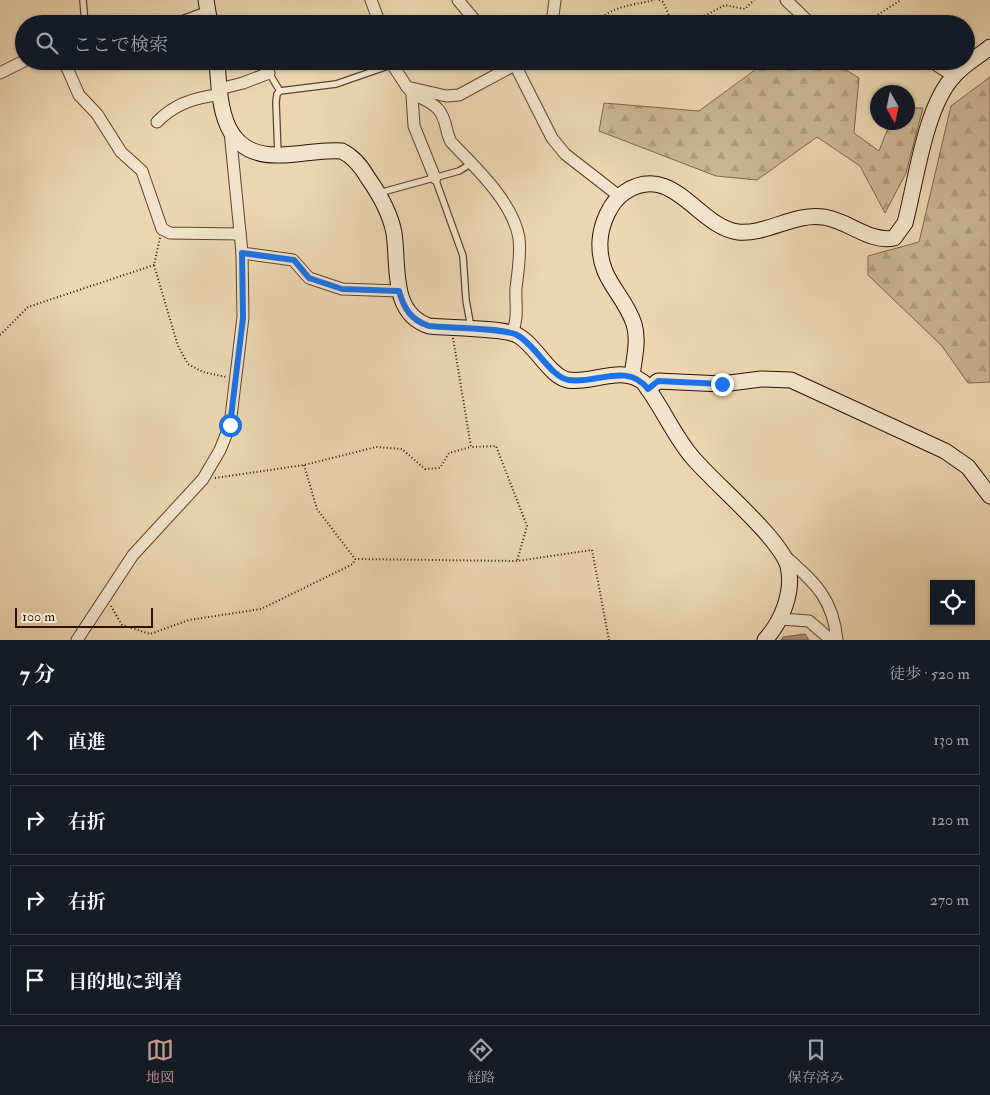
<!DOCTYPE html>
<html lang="ja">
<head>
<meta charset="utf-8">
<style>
  body { margin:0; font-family:"IM FELL Double Pica","Noto Serif JP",serif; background:#242831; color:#f1f3f6 }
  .controls { position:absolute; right:15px; bottom:15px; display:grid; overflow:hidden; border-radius:0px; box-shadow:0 1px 4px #0004 }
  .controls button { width:45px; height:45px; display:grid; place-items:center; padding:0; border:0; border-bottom:1px solid #363941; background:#171b24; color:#f1f3f6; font:25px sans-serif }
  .compass { position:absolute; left:870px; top:85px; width:45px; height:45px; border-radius:50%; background:#171b24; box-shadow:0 1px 4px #0004; rotate:171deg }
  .scale { position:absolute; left:15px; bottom:12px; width:138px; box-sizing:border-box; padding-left:5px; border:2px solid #301104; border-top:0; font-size:14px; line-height:18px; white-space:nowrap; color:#301104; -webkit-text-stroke:4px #f2e4cc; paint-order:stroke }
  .stop { position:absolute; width:15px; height:15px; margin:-11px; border:4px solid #1a73e8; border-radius:50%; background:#fff }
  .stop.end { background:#1a73e8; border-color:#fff; box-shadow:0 1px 5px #0008 }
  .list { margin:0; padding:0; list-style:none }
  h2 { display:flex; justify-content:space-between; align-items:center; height:65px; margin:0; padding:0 20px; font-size:21px }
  h2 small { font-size:16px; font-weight:400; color:#9ea1a6 }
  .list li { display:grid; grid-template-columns:32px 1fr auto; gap:15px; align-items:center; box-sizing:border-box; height:70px; margin:0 10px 10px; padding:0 10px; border:1px solid #363941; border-radius:0px }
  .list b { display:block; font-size:19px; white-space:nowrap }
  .list em { font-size:16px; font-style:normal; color:#9ea1a6 }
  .icon { flex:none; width:28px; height:28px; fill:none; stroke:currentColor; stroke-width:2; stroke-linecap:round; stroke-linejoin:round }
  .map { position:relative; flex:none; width:990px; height:640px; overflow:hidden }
  .search { position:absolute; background:#171b24; box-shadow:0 1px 4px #0004; left:15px; right:15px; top:15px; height:55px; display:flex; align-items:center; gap:12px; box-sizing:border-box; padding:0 18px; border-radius:28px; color:#9ea1a6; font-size:19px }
  .sheet { height:385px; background:#171b24 }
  nav { display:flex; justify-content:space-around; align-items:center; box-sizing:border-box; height:70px; border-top:1px solid #363941; background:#171b24; font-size:14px; color:#9ea1a6 }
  nav a { display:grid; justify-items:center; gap:2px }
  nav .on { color:#c59692 }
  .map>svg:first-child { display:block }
</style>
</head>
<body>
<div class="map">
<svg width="990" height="640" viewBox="0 0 990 640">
  <defs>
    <pattern id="forest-firs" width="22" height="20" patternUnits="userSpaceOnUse" patternTransform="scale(1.25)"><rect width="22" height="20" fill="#cbb594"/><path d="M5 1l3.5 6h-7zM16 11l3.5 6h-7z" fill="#af9b7e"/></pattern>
    <pattern id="water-ripples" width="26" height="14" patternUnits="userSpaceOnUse" patternTransform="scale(1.25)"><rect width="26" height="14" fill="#ab9376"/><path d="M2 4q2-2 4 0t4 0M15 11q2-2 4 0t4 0" fill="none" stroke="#8c775f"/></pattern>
  </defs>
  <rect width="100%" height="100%" fill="#ebd6b1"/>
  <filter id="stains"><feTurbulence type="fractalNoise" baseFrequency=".004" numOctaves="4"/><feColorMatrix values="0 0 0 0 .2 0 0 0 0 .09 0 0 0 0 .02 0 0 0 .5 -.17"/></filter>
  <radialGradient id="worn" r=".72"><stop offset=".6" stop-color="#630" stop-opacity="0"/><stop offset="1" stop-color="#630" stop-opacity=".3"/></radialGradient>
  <g fill="url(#forest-firs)" stroke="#7e634c">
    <polygon points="767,61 831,61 859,78 854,133 879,151 890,123 908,122 908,108 923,108 906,173 885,213 860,166 817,137 757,180 716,176 599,131 604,103 699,111"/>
    <polygon points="990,77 990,382 968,383 942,346 868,275 868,256 919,242 951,106"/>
  </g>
  <polygon fill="url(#water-ripples)" stroke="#7a5f48" points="805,634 809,640 781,640 783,637"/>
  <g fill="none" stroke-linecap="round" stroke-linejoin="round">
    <defs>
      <g id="lane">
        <polyline points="83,0 85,24"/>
        <polyline points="171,23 206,10"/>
        <polyline points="269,73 280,91"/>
        <polyline points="278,155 276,102 277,94 280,91 336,84 391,65"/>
        <polyline points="435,178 463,256 466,300 471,328"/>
        <polyline points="379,193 459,171 472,163"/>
      </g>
      <g id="street">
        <polyline points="371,0 380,24"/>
        <polyline points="458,0 478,24"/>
        <polyline points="786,0 811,24"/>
        <polyline points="167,24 171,23"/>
        <polyline points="552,24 555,0"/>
        <polyline points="64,61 79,95 97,114 121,152 142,171 162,229 170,233 240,234"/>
        <polyline points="390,61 407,87 446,96 459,95 520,62"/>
        <polyline points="513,61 552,138 565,154 619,196"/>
        <polyline points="930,61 953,76"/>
        <polyline points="0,73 24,61"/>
        <path d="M407,87c8,11 21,11 31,22 9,10 7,22 13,33 24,25 62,60 68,96 2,17 -1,33 -3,50 -1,16 3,29 -4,45"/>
        <polyline points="219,89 243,83 269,73"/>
        <polyline points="412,95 414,126 435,178"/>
        <path d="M157,122c16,-17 39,-25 62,-27"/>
        <polyline points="242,253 293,260 309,278 342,289 399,291"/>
        <path d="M785,556c30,27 48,42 52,84"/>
        <polyline points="780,619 809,621 831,640"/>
        <polyline points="77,640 133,555 203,479 220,450 230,425 243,317 242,253 230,131"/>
      </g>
      <g id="secondary">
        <polyline points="206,0 210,24"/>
        <path d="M217,61c3,44 4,96 63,94 21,0 41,-6 62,-4 12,6 19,15 26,27 12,17 22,34 26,55 5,33 -4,80 35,93 19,2 75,2 88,9 18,9 33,42 51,45 25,4 52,-15 75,2 19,24 30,53 50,76 22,26 87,80 95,108 6,26 -6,55 -23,74"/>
        <path d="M632,376c2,-17 7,-36 2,-52 -10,-31 -36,-44 -34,-83 1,-17 10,-39 25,-49 48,-31 73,35 113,40 28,3 56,-19 85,-15 25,3 46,26 71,21l11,-15c11,-41 20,-117 49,-147 10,-12 24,-19 36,-29"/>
        <polyline points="648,389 658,381 722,384 761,379 791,380 945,451 968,467 990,496"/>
      </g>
    </defs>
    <use href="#lane" stroke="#5f422f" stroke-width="8"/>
    <use href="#street" stroke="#5f422f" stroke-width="13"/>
    <use href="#secondary" stroke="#301104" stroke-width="17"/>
    <g stroke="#301104" stroke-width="2" stroke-dasharray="1 2.5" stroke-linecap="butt">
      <polyline points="659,0 663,2 672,22 675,24"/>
      <path d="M594,24c20,-19 35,-18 61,-24"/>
      <polyline points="689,24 725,5 745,9 754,0"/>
      <polyline points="863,24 901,0"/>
      <polyline points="160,238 154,265 178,346 188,364 203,372 226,377"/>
      <polyline points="0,335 28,307 154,265"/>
      <polyline points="453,338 471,447 496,446 527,526 517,561"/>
      <polyline points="304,465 317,509 355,559 517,561 592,550 609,640"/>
      <polyline points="215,478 304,465 376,447 402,449 425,469 440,468 449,453 471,447"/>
      <polyline points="111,606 122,625 150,634 189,620 261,609 353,564 355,559"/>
    </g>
    <use href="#lane" stroke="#f2e4cc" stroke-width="5.5"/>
    <use href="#street" stroke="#f2e4cc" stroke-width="11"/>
    <use href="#secondary" stroke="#f2e4cc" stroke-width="15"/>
  </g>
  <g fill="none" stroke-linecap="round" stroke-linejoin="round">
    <path stroke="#1a73e8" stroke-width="6" d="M230,425l13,-107 -1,-65 52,7 15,18 33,11 57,2c5,18 12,29 30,35 19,2 75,2 88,9 18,9 34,43 52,45 28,4 58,-18 79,9l10,-8 64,3"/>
  </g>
  <rect width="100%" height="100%" filter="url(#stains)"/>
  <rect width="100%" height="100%" fill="url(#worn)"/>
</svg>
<div class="controls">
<button><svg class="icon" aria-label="locate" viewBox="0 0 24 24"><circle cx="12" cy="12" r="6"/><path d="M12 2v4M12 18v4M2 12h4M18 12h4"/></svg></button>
</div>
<svg class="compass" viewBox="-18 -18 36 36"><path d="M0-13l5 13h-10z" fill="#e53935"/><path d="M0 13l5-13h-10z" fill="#9ea1a6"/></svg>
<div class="scale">100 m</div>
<div class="stop" style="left:230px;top:425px"></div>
<div class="stop end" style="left:722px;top:384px"></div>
<div class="search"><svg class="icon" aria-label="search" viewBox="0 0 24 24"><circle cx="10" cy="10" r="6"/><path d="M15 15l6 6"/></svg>ここで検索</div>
</div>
<section class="sheet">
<h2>7 分<small>徒歩 · 520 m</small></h2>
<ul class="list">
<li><svg class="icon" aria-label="ahead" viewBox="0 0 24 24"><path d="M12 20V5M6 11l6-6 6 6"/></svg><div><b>直進</b></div><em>130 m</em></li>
<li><svg class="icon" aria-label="right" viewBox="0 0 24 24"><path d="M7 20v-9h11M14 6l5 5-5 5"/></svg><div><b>右折</b></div><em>120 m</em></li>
<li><svg class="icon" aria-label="right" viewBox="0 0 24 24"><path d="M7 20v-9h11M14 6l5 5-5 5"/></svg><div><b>右折</b></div><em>270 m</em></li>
<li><svg class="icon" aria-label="arrive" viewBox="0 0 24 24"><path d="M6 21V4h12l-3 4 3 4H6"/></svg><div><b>目的地に到着</b></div></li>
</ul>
</section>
<nav>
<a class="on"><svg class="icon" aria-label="map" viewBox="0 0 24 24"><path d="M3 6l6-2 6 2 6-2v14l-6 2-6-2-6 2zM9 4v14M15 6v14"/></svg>地図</a>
<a><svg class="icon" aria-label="directions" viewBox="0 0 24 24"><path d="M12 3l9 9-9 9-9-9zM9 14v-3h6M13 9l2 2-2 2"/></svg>経路</a>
<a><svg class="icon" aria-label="saved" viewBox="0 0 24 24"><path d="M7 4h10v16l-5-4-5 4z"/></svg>保存済み</a>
</nav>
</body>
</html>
